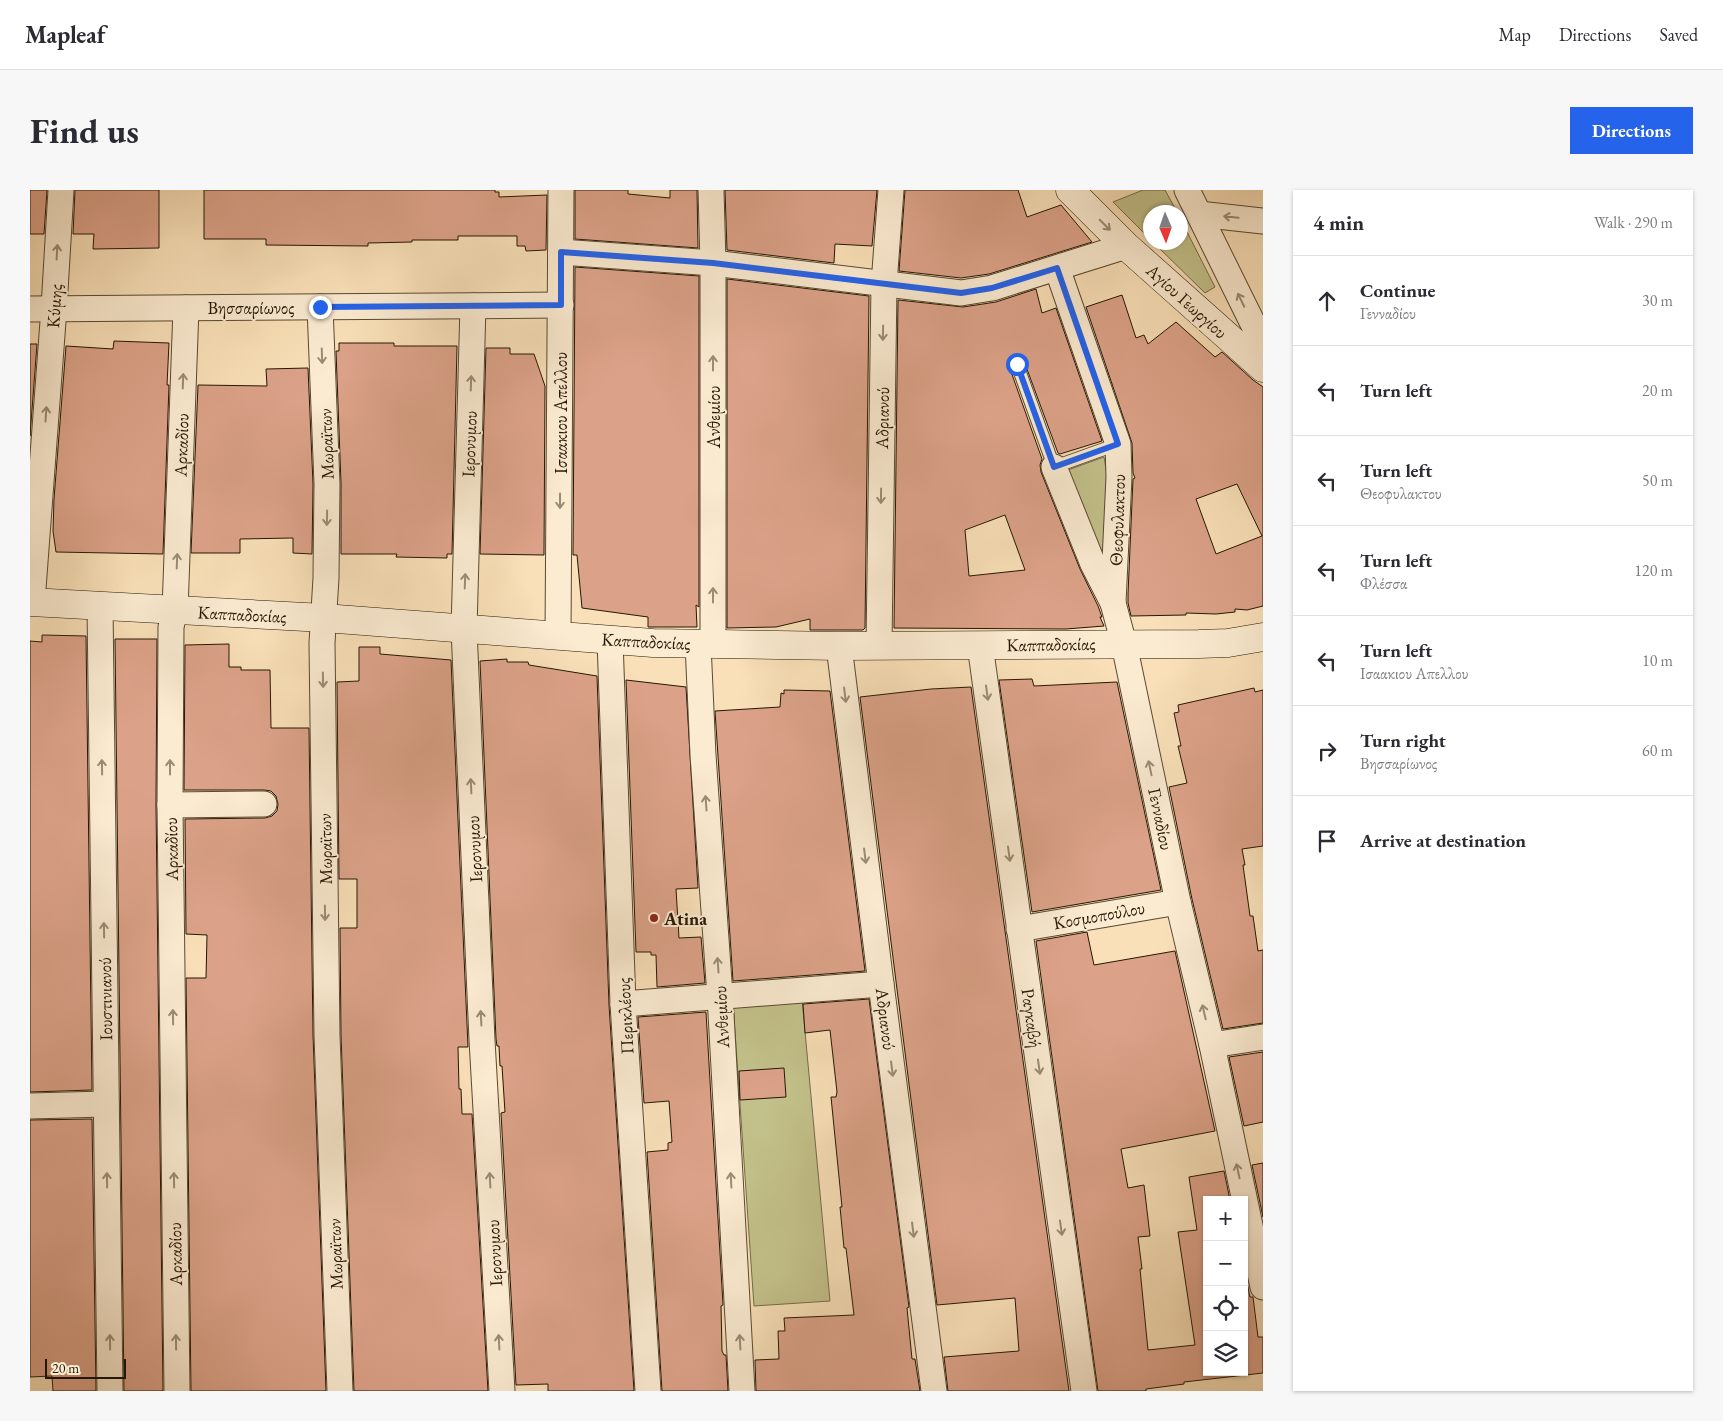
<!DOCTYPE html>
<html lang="en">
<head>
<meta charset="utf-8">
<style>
  body { margin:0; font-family:"EB Garamond",serif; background:#f7f7f7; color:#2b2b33 }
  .controls { position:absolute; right:15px; bottom:15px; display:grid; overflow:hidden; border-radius:0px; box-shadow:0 1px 4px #0004 }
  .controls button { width:45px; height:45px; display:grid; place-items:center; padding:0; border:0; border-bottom:1px solid #e1e1e2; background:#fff; color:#2b2b33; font:25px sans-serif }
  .compass { position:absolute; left:1113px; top:15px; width:45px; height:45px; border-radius:50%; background:#fff; box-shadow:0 1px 4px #0004; rotate:178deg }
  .scale { position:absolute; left:15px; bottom:12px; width:81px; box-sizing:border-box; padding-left:5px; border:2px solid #241704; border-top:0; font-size:14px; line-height:18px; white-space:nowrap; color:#241704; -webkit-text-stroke:4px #fbebd1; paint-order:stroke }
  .stop { position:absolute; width:15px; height:15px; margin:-11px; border:4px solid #2563eb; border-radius:50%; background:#fff }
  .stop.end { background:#2563eb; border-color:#fff; box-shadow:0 1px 5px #0008 }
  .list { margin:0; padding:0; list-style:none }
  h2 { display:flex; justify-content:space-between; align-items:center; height:65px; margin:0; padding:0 20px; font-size:21px }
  h2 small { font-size:16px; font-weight:400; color:#7c7c81 }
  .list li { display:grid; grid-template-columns:32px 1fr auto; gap:15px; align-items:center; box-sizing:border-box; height:90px; padding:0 20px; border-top:1px solid #e1e1e2 }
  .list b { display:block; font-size:19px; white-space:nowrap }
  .list p { margin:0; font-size:16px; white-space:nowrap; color:#7c7c81 }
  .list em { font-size:16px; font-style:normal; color:#7c7c81 }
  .icon { flex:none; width:28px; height:28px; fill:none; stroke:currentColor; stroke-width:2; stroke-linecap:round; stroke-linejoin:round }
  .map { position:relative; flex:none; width:1233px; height:1201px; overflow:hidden; border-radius:0px }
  header { display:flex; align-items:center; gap:30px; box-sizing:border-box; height:70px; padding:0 25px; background:#fff; border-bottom:1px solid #e1e1e2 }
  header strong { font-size:24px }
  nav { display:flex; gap:28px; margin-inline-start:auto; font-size:18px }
  .intro { display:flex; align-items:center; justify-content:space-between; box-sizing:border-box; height:120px; padding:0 30px }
  h1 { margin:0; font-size:35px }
  .button { padding:12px 22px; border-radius:0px; background:#2563eb; color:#fff; font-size:18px; font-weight:700 }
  main { display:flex; gap:30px; padding:0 30px }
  aside { flex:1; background:#fff; border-radius:0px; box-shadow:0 1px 4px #0004 }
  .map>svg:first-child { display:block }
</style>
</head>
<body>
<header>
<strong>Mapleaf</strong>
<nav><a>Map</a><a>Directions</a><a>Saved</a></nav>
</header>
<div class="intro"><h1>Find us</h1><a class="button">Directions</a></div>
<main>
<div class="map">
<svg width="1233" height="1201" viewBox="0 0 1233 1201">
  <rect width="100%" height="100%" fill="#f9e0b8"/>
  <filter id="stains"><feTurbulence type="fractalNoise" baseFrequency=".004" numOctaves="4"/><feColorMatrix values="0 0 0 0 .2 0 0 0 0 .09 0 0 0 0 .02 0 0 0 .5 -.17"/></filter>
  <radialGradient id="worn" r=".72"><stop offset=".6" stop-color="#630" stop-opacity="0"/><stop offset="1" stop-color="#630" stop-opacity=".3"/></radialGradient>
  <g fill="#c3c18b" stroke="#746c48">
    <polygon points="1113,0 1135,0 1147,22 1120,22 1120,49 1083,12"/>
    <polygon points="1151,30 1185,97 1175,103 1124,53 1150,52"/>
    <polygon points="1074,267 1077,285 1078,362 1069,363 1035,281"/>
    <polygon points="772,809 800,1111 724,1116 703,813"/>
  </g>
  <g fill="#dca289" stroke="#241704" fill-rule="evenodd">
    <polygon points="0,0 17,0 14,44 0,44"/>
    <polygon points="45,0 129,0 129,58 63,59 64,44 43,44"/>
    <polygon points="174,0 465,0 465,2 469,2 469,7 517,5 516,60 496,61 495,56 487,56 487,46 428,46 428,50 382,50 382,52 338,53 338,56 236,55 236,49 174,49"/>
    <polygon points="545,0 598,0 598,4 640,8 640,0 667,0 668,58 545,49"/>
    <polygon points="695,0 847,0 842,56 805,54 804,73 697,60"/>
    <polygon points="875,0 988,0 997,27 1031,15 1062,52 959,84 931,88 869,81"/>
    <polygon points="545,77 669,86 669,417 666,415 667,437 618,437 618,427 552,418 547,365 543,365"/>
    <polygon points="697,89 839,106 835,438 833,440 780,440 780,429 746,437 697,438"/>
    <path d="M1006,99l6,24 14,-5 46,133 -42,13 -2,-1 -34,-92 -5,-5 -5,1 -5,5v4l33,93 -2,6 1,7 39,97 18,37 4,11h-2l4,9 -38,3 -172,-1 4,-328 65,7 33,-5zM975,325l20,55 -56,6 -4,-46z"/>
    <path d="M1092,105l14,43 8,-3 4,9 28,-22 39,35 7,-5 31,28 10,7v219l-16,4 -12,-1v3l-19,2 -30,-1v2l-55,1 -3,-13v-9l5,-115 2,-1 -2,-5 -1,-30 -46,-136zM1207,294l25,52 -46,18 -20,-55z"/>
    <polygon points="84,151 139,153 137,195 139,195 133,364 26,362 23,341 24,309 36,156 83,159"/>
    <polygon points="309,153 364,153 364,156 427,156 422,364 417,364 417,368 366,367 367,364 311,364 311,293 306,161 309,161"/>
    <polygon points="0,154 7,154 0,246"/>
    <polygon points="456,158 480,158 480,164 504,164 515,196 514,365 450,364"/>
    <polygon points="278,178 283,294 282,364 263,363 263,348 210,349 210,363 161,363 168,195 237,196 236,179"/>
    <polygon points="12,445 56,446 62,900 0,902 0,451 12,452"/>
    <polygon points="85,449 127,449 126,615 133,1201 94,1201"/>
    <polygon points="199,454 199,477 211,477 211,480 240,480 241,538 279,538 283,845 296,1201 161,1201 156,788 176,788 177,745 156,744 155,629 235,628 242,626 247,621 248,614 246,606 241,601 234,600 154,600 155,455"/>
    <polygon points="329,457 350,457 350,464 421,470 438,857 428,857 429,899 431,899 432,924 442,924 458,1201 324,1201 311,845 310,738 327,738 327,689 309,689 307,492 329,491"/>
    <polygon points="477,469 477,472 498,472 499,475 567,486 579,815 604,1201 518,1201 518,1194 486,1195 471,923 475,922 472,876 470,876 469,856 467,856 466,849 450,471"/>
    <polygon points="1002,489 1004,496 1087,492 1131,700 1002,722 969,490"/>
    <polygon points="596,490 656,497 668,698 646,699 649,748 671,747 675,793 627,797 626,765 621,765 621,762 606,762"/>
    <polygon points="941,497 975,741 1039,1201 918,1201 914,1167 989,1161 985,1108 907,1115 830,507 901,499"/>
    <polygon points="1224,498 1225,502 1233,500 1233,656 1212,659 1215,675 1213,675 1220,726 1223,726 1228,761 1233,760 1233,833 1193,839 1162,709 1139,597 1157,593 1148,556 1151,556 1144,523 1149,522 1148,515"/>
    <polygon points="754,500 800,501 835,781 703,791 685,521 750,517 751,503 754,504"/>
    <polygon points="1057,742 1064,775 1145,761 1185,941 1091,959 1098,998 1114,995 1120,1046 1108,1047 1112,1079 1110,1079 1118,1160 1165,1155 1148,1042 1167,1040 1159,987 1194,981 1200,1010 1177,1010 1177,1182 1214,1182 1214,1078 1220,1107 1223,1107 1228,1147 1233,1147 1233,1183 1154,1192 1154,1194 1116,1199 1116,1201 1068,1201 1006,751"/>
    <polygon points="839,809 879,1117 877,1118 882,1169 885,1169 890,1201 726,1201 725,1170 749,1169 748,1141 755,1141 754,1128 824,1125 816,1058 814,1058 810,1017 812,1017 801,907 806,907 807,902 800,840 775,843 773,814"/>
    <polygon points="676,822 693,1115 691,1116 692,1161 694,1165 696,1165 698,1201 632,1201 617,962 638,960 638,953 642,952 639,911 614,913 608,827"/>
    <polygon points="1233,862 1233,932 1214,936 1199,867"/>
    <polygon points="754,878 756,907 710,910 709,881"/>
    <polygon points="62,929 66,1201 23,1201 22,1186 0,1187 0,930"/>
    <polygon points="1233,973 1233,1027 1222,975"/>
  </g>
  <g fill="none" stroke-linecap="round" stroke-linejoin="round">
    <defs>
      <polyline id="lane" points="987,174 1024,277 1088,254"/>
      <g id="street">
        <polyline points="681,0 683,73 683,454"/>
        <polyline points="1157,0 1233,154"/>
        <polyline points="1169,24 1233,31"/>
        <polyline points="531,62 683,73 931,103 962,98 1096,56"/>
        <polyline points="1027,78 1088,254 1089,287 1083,413"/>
        <polyline points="443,116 434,439 452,850 472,1201"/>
        <polyline points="290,117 297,294 296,388 292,453 297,845 310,1201"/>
        <polyline points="0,119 531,115"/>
        <polyline points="1024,277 1063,374 1083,413 1094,454 1148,712 1182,855 1233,1097"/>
        <polyline points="2,412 24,118 31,0"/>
        <polyline points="70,416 80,1201"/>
        <polyline points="528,446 531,0"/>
        <polyline points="580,450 593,814 618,1201"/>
        <polyline points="668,454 673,565 690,806 712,1201"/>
        <polyline points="950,455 1054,1201"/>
        <polyline points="809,456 851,794 904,1201"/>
        <polyline points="849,456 854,94 861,0"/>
        <polyline points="140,615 234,614"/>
        <polyline points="989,739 1148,712"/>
        <polyline points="593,814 851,794"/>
        <polyline points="1182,855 1233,847"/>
        <polyline points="0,916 76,914"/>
        <polyline points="147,1201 140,615 141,437 145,420 156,118"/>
      </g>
      <g id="secondary">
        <polyline points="1040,0 1096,56 1233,178"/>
        <polyline points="0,412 294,428 623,453 809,456 1169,454 1198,453 1233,447"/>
      </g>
    </defs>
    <use href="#lane" stroke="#594931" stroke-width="14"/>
    <use href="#street" stroke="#594931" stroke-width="27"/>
    <use href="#secondary" stroke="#241704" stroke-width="29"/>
    <use href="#lane" stroke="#fbebd1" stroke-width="12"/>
    <use href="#street" stroke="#fbebd1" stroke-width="25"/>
    <use href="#secondary" stroke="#fbebd1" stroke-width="28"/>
  </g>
  <defs><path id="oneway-shaft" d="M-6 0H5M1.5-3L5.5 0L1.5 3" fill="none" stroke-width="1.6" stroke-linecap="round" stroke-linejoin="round" transform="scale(1.25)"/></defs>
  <g stroke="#9a8c75">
    <use href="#oneway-shaft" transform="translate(1201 27) rotate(-174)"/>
    <use href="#oneway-shaft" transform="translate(1075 35) rotate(45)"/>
    <use href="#oneway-shaft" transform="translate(27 62) rotate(-87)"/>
    <use href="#oneway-shaft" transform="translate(1211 110) rotate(-116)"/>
    <use href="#oneway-shaft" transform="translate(853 143) rotate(91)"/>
    <use href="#oneway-shaft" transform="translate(292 166) rotate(88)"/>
    <use href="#oneway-shaft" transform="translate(683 173) rotate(-90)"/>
    <use href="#oneway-shaft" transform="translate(153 191) rotate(-88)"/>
    <use href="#oneway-shaft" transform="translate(441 193) rotate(-88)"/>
    <use href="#oneway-shaft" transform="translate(16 224) rotate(-86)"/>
    <use href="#oneway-shaft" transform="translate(851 306) rotate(91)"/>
    <use href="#oneway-shaft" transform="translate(530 311) rotate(90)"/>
    <use href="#oneway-shaft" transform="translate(297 328) rotate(91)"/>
    <use href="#oneway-shaft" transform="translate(147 371) rotate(-88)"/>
    <use href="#oneway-shaft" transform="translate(435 391) rotate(-88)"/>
    <use href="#oneway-shaft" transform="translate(683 405) rotate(-90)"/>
    <use href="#oneway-shaft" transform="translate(293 490) rotate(89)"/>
    <use href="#oneway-shaft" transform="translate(957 503) rotate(82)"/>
    <use href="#oneway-shaft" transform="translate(815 505) rotate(83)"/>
    <use href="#oneway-shaft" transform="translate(72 577) rotate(-91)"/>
    <use href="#oneway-shaft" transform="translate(140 577) rotate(-90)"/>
    <use href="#oneway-shaft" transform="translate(1120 578) rotate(-102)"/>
    <use href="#oneway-shaft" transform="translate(441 596) rotate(-93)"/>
    <use href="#oneway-shaft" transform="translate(676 613) rotate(-94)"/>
    <use href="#oneway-shaft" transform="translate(979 664) rotate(82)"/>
    <use href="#oneway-shaft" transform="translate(835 666) rotate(83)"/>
    <use href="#oneway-shaft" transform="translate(295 723) rotate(89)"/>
    <use href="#oneway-shaft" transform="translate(74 740) rotate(-91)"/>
    <use href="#oneway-shaft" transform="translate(688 775) rotate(-94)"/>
    <use href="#oneway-shaft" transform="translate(1174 822) rotate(-103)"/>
    <use href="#oneway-shaft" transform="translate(143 827) rotate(-91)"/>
    <use href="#oneway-shaft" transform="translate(451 828) rotate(-93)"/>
    <use href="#oneway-shaft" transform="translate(1009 877) rotate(82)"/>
    <use href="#oneway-shaft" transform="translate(862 879) rotate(83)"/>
    <use href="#oneway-shaft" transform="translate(1208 981) rotate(-102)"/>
    <use href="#oneway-shaft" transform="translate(77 990) rotate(-91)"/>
    <use href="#oneway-shaft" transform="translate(144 990) rotate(-91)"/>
    <use href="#oneway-shaft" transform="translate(460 990) rotate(-93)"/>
    <use href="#oneway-shaft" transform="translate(701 990) rotate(-93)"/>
    <use href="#oneway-shaft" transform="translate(1031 1038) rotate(82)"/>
    <use href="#oneway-shaft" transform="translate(883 1040) rotate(83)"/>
    <use href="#oneway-shaft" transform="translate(80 1152) rotate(-91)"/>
    <use href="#oneway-shaft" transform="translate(146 1152) rotate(-91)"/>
    <use href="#oneway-shaft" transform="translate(469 1152) rotate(-93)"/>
    <use href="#oneway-shaft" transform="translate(710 1152) rotate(-93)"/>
  </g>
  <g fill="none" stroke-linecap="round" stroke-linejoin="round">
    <polyline stroke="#2563eb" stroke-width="6" points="290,117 531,115 531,62 683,73 931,103 962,98 1027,78 1088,254 1024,277 987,174"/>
  </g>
  <circle fill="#8f2418" stroke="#fbebd1" stroke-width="2" cx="624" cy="728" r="5"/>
  <g text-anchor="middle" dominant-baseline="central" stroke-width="4" stroke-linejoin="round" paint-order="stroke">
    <g font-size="18" fill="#241704" stroke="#fbebd1">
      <text transform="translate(1157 111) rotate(42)">Αγίου Γεωργίου</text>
      <text transform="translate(24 116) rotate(-86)">Κύμης</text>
      <text x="221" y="117">Βησσαρίωνος</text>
      <text transform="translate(530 223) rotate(-90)">Ισαακιου Απελλου</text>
      <text transform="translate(683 227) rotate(-90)">Ανθεμίου</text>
      <text transform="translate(852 228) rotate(-89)">Αδριανού</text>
      <text transform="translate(296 254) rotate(-92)">Μωραϊτων</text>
      <text transform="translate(439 254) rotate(-88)">Ιερονυμου</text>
      <text transform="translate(151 255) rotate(-88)">Αρκαδίου</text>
      <text transform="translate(1087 330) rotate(-88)">Θεοφυλακτου</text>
      <text transform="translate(212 424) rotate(3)">Καππαδοκίας</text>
      <text transform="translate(616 451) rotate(3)">Καππαδοκίας</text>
      <text transform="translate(1021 454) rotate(-1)">Καππαδοκίας</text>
      <text transform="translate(1131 629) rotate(78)">Γενναδίου</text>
      <text transform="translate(141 659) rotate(-91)">Αρκαδίου</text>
      <text transform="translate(295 659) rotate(-91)">Μωραϊτων</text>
      <text transform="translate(444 659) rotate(-93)">Ιερονυμου</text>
      <text transform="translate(1069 725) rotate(-10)">Κοσμοπούλου</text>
      <text transform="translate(75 809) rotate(-91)">Ιουστινιανού</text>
      <text transform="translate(595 826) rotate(-93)">Περικλέους</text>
      <text transform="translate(691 827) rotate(-93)">Ανθεμίου</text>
      <text transform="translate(1002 828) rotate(82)">Ραγκαβή</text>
      <text transform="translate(856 829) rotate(83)">Αδριανού</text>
      <text transform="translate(464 1063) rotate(-93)">Ιερονυμου</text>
      <text transform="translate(145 1064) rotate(-91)">Αρκαδίου</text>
      <text transform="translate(305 1064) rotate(-92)">Μωραϊτων</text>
    </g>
    <g font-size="18" font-weight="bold" fill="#241704" stroke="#fbebd1" text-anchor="start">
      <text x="634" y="728">Atina</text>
    </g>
  </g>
  <rect width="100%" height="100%" filter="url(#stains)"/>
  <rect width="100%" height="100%" fill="url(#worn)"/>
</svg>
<div class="controls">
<button>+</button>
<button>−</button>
<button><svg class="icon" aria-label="locate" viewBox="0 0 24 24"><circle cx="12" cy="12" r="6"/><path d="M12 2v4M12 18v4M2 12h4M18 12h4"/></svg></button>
<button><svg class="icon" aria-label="layers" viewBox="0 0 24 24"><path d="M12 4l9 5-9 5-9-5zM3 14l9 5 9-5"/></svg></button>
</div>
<svg class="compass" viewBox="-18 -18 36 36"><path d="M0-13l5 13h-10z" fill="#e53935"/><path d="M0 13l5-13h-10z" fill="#7c7c81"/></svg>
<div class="scale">20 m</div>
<div class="stop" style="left:987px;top:174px"></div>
<div class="stop end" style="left:290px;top:117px"></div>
</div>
<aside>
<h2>4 min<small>Walk · 290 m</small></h2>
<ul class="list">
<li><svg class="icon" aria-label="ahead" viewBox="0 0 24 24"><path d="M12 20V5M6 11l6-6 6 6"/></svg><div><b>Continue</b><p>Γενναδίου</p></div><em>30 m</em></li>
<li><svg class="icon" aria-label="left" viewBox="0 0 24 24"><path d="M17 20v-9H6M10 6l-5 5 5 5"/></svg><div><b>Turn left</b></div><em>20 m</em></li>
<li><svg class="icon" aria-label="left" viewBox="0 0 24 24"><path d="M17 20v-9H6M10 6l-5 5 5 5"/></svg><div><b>Turn left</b><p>Θεοφυλακτου</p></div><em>50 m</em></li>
<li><svg class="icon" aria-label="left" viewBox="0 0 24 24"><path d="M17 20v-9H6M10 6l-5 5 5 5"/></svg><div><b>Turn left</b><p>Φλέσσα</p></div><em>120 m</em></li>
<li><svg class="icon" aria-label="left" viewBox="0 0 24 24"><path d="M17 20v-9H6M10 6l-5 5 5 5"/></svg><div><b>Turn left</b><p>Ισαακιου Απελλου</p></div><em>10 m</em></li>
<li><svg class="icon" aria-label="right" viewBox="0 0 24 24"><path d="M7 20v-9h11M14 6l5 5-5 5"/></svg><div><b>Turn right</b><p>Βησσαρίωνος</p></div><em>60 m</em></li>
<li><svg class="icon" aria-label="arrive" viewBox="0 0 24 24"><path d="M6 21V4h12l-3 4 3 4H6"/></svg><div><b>Arrive at destination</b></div></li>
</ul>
</aside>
</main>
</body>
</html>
